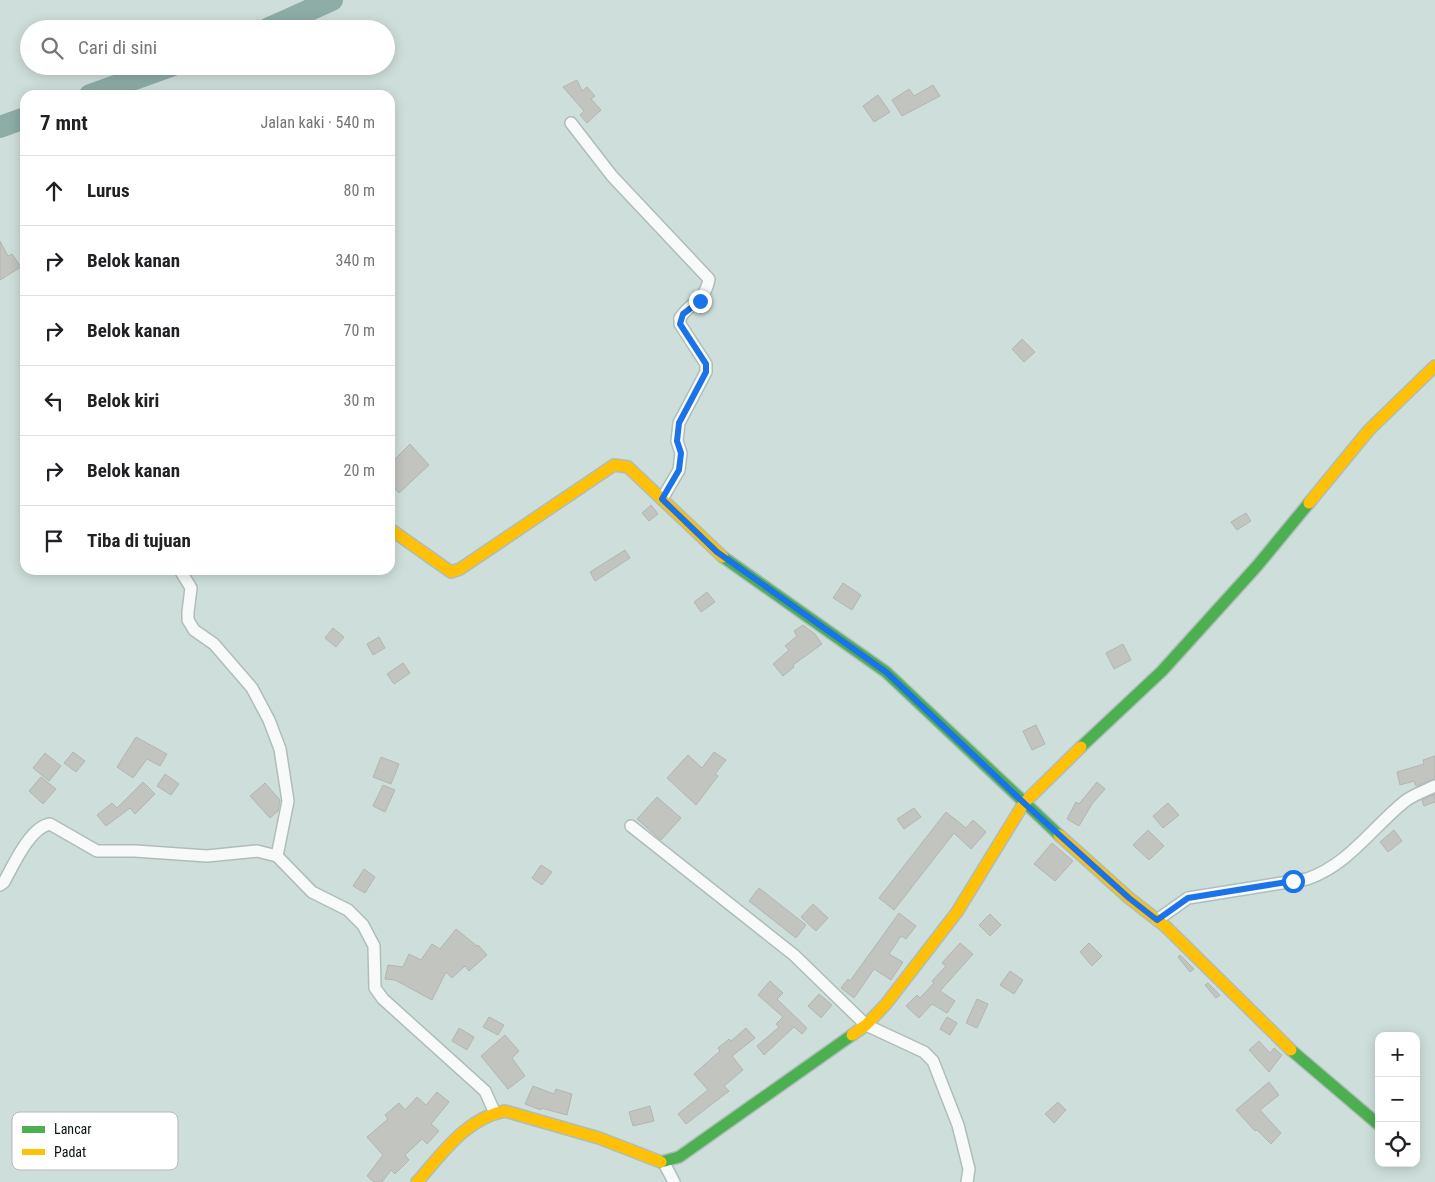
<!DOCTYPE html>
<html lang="id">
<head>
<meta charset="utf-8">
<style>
  body { margin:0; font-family:"Roboto Condensed",sans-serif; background:#f6f6f6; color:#202124 }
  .controls { position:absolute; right:15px; bottom:15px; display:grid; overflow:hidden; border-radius:10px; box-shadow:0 2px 12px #0003 }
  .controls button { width:45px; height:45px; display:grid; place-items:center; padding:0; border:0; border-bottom:1px solid #e0e0e0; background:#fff; color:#202124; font:25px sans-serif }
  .stop { position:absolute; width:15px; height:15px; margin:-11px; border:4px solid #1a73e8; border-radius:50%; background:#fff }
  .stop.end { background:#1a73e8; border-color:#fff; box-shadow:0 1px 5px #0008 }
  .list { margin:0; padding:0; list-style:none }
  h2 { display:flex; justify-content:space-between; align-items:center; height:65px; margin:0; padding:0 20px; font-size:21px }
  h2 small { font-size:16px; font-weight:400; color:#757577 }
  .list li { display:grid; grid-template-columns:32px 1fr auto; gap:15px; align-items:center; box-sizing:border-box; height:70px; padding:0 20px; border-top:1px solid #e0e0e0 }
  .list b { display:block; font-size:19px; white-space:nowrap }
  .list em { font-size:16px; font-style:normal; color:#757577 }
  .icon { flex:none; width:28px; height:28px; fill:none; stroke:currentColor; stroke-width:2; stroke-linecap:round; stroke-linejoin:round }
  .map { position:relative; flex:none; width:1435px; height:1182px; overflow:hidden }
  .search { position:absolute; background:#fff; box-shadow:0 2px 12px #0003; left:20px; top:20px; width:375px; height:55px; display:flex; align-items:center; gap:12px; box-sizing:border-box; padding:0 18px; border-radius:28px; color:#757577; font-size:19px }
  .panel { position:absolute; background:#fff; box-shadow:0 2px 12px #0003; left:20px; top:90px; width:375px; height:485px; border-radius:15px }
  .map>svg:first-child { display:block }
</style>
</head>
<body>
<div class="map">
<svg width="1435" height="1182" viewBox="0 0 1435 1182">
  <rect width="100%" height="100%" fill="#cedfdb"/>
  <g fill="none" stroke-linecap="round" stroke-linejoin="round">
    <g stroke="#8dada6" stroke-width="22">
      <polyline points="267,29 332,0"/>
      <polyline points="90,95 171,66"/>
      <polyline points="0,127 25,118"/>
    </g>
  </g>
  <g fill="#c2c4c0" stroke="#b2b5b2">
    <polygon points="577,80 582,91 587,87 595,96 591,99 601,110 587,123 580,115 584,111 563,87"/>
    <polygon points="933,85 940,96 902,116 892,100 909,89 914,96"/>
    <polygon points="878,95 890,112 874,122 863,106"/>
    <polygon points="0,241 8,256 12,254 21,267 0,280"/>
    <polygon points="1022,339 1035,352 1024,362 1012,349"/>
    <polygon points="410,444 429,465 399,493 390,483 390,464"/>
    <polygon points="651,505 658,514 649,521 642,513"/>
    <polygon points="1246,513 1251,521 1237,530 1231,522"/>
    <polygon points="625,550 630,558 595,581 590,572"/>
    <polygon points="843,583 861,595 852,610 833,598"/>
    <polygon points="707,592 715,602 701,612 694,602"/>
    <polygon points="803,625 815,634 822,644 793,665 794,667 783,676 773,664 789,650 785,646 797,636 794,631"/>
    <polygon points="333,628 344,637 336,647 325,638"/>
    <polygon points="379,637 385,648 373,655 367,644"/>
    <polygon points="1123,644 1131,660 1114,669 1106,653"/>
    <polygon points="403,663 410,673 394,684 387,674"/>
    <polygon points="1036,725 1045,744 1032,750 1023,731"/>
    <polygon points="136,737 167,754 160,766 147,759 133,778 117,767"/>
    <polygon points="73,752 85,761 76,772 64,763"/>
    <polygon points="714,752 726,760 715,774 718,776 696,805 667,778 688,755 702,768"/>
    <polygon points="45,753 61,766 49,781 33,768"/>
    <polygon points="1435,756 1435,779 1416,786 1414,781 1400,785 1397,772 1424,764 1423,760"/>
    <polygon points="381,757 399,764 391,784 373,777"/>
    <polygon points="165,774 179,784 171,795 157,786"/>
    <polygon points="41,777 56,789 43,804 29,791"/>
    <polygon points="143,782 155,794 135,814 130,808 106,826 97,815 112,803 117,808"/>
    <polygon points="1097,782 1105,789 1092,804 1079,826 1067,819 1076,802 1079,804"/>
    <polygon points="265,783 280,800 278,811 270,818 250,796"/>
    <polygon points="383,785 395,790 385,812 373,806"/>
    <polygon points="1435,794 1435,802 1424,806 1422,800"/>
    <polygon points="657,797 681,818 661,840 637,819"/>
    <polygon points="1168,803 1179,815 1163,828 1153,816"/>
    <polygon points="914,808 921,817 904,829 897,819"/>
    <polygon points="946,812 966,828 973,820 986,832 971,849 954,833 894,910 879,898"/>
    <polygon points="1148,830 1164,846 1149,860 1133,845"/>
    <polygon points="1394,830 1402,841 1388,852 1380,842"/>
    <polygon points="1052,843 1073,861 1055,881 1034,864"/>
    <polygon points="541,865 552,872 542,885 532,878"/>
    <polygon points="364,869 375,877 365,893 353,886"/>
    <polygon points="759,888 806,925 796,938 749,901"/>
    <polygon points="813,904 828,918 816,931 801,917"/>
    <polygon points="899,913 916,926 906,939 901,936 889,954 903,962 891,980 874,969 854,998 841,988 848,979 850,981"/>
    <polygon points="990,914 1001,925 990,936 979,925"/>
    <polygon points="456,929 477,946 478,945 487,955 469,971 465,966 452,978 446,972 432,1000 395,980 385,979 388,965 403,967 409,954 421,960 432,944 440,949"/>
    <polygon points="960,943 973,954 940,991 955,1001 947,1013 932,1004 919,1018 906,1006 917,995 920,998 934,983 932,981 946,966 942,963"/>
    <polygon points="1089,943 1102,956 1092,966 1080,952"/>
    <polygon points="1180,955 1194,969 1190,972 1178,957"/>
    <polygon points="1010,971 1023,980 1014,994 1000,985"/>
    <polygon points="770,981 783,993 777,999 807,1028 802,1034 794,1027 764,1055 757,1046 779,1027 776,1024 783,1017 758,995"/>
    <polygon points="1208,983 1220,995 1216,998 1205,985"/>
    <polygon points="819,994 832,1005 821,1018 808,1006"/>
    <polygon points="977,999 988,1004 977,1028 966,1023"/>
    <polygon points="489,1017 504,1025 498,1035 483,1027"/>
    <polygon points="947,1017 957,1023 950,1035 940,1029"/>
    <polygon points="459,1028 474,1037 467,1050 452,1041"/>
    <polygon points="746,1028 755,1038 732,1056 743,1070 724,1086 729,1091 686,1124 678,1114 708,1090 694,1074 720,1051 718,1048 729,1039 731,1041"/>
    <polygon points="505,1035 519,1051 512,1058 525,1076 508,1089 481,1056"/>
    <polygon points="1259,1041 1270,1053 1274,1048 1282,1055 1269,1072 1249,1050"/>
    <polygon points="1269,1082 1279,1095 1260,1110 1281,1133 1271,1144 1257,1130 1255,1131 1236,1110"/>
    <polygon points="533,1086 554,1094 556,1089 572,1094 567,1115 541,1108 541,1110 525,1104"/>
    <polygon points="437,1092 449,1102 431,1124 439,1131 427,1144 422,1139 405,1155 409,1160 395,1174 391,1170 382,1182 374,1182 367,1176 383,1155 367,1137 388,1119 385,1115 399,1103 405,1110 417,1097 426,1105"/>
    <polygon points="1058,1102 1066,1110 1054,1123 1045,1114"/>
    <polygon points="650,1106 654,1121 633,1126 629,1112"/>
  </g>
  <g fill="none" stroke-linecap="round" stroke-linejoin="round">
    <defs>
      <g id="street">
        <path d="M571,123l41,53 97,103c-4,23 -18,22 -29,39v6l26,40v8l-27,51 -2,18 4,12 -2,17 -17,29"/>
        <polyline points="180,570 191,588 188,612 188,620 194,630 214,644 252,688 269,720 280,749 288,801 277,856"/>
        <polyline points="631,826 794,955 866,1025 924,1052 933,1061 958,1125 969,1169 967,1182"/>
        <path d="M0,885l4,-3c9,-16 26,-55 46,-58l47,27h38l72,5 50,-5 20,5 35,36 36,18 15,15 11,21 1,42 8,11 102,92 9,20"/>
        <path d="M1157,920l31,-22 119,-19c41,-14 65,-51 97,-77 8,-7 21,-11 31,-16"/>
        <polyline points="664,1163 674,1182"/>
      </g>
      <g id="fast">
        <polyline points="723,557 886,672 1059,835"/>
        <polyline points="1081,747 1162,671 1257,566 1309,503"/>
        <polyline points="1291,1050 1379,1125"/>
        <polyline points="661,1162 679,1157 852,1035"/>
      </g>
      <g id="slow">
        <polyline points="1309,503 1369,430 1435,366"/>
        <polyline points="390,529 451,572 460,569 614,465 628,467 723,557"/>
        <polyline points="1059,835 1129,898 1165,926 1291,1050"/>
        <polyline points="852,1035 866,1025 886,1004 957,912 1024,803 1081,747"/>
        <path d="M417,1182c25,-28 49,-64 88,-71l94,27 62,24"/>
      </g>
    </defs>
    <use href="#street" stroke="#afbdba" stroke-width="14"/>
    <use href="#fast" stroke="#afbdba" stroke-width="14"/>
    <use href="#slow" stroke="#afbdba" stroke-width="14"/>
    <use href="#street" stroke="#f8fafa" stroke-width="11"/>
    <use href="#fast" stroke="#4caf50" stroke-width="11"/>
    <use href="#slow" stroke="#ffc107" stroke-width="11"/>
  </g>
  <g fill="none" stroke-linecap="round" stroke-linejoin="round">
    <polyline stroke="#1a73e8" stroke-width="6" points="700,301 683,314 680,324 706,364 706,372 679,423 677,441 681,453 679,470 662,499 717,552 886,672 1024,803 1129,898 1157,920 1188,898 1293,881"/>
  </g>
  <rect x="12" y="1112" width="166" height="58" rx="8" fill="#fff" stroke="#b5b8b8" stroke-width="1"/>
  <rect x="22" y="1126" width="23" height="7" fill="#4caf50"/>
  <rect x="22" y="1149" width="23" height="6" fill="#ffc107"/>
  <g font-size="14" fill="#091411">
    <text x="54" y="1134">Lancar</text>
    <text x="54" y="1157">Padat</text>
  </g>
</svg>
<div class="controls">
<button>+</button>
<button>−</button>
<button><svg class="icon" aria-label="locate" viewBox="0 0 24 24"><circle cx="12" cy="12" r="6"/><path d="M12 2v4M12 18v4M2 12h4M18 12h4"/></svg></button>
</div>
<div class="stop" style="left:1293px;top:881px"></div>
<div class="stop end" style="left:700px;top:301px"></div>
<div class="search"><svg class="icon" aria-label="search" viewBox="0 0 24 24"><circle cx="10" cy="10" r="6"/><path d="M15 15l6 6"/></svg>Cari di sini</div>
<section class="panel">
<h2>7 mnt<small>Jalan kaki · 540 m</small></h2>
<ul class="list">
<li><svg class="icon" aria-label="ahead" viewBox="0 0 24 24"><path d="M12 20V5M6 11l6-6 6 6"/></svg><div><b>Lurus</b></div><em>80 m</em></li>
<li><svg class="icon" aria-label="right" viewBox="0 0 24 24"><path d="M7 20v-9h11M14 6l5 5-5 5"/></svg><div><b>Belok kanan</b></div><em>340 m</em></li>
<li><svg class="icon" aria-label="right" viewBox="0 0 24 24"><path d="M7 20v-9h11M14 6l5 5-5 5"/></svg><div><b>Belok kanan</b></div><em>70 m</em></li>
<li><svg class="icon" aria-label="left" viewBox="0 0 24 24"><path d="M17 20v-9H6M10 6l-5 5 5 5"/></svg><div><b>Belok kiri</b></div><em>30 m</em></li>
<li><svg class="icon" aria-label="right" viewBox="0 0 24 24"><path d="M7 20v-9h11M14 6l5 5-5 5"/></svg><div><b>Belok kanan</b></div><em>20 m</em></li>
<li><svg class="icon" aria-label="arrive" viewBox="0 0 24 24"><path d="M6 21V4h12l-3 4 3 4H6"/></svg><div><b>Tiba di tujuan</b></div></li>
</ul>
</section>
</div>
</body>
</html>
